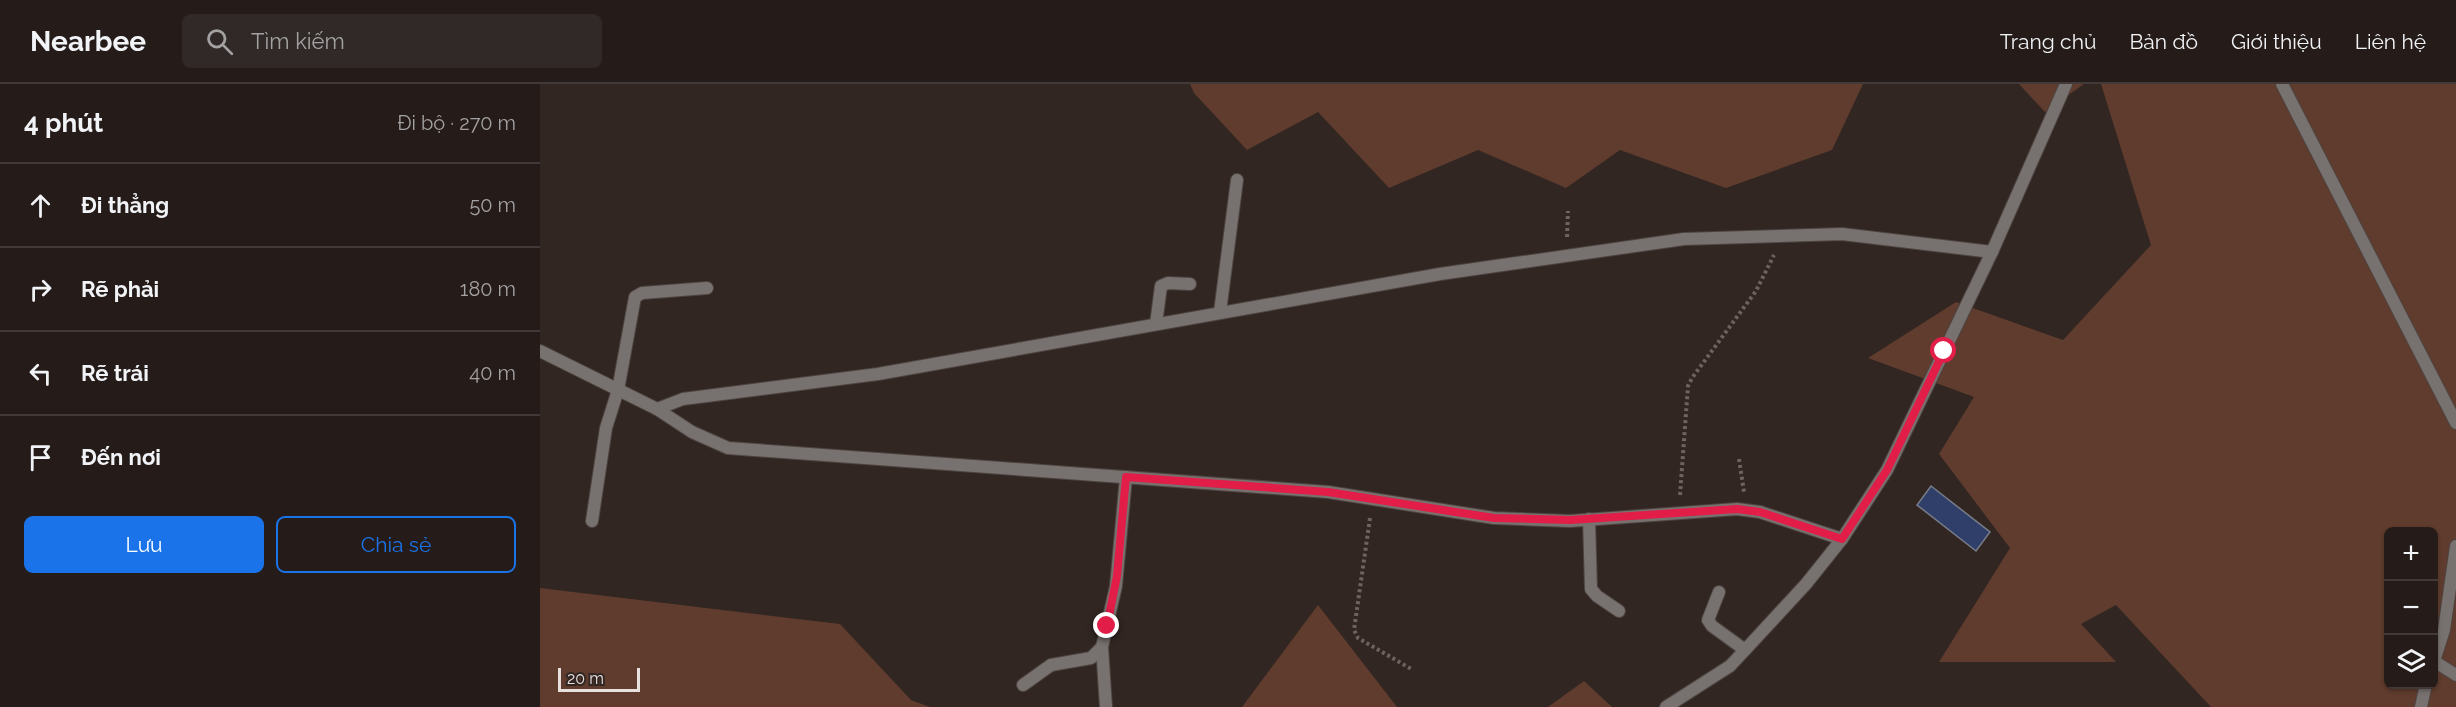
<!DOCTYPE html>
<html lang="vi">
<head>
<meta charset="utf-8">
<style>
  body { margin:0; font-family:Raleway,sans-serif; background:#312927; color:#f1f3f6 }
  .controls { position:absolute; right:18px; bottom:18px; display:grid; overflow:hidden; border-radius:9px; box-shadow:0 2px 4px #0004 }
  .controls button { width:54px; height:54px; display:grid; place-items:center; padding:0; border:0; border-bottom:2px solid #423a39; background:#251c1a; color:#f1f3f6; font:30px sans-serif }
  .scale { position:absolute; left:18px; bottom:15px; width:82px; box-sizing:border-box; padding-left:6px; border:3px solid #e7e0dd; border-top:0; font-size:16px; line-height:21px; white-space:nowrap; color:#e7e0dd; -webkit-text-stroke:4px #312622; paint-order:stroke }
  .stop { position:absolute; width:18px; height:18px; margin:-14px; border:4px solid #e11d48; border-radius:50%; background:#fff }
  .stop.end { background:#e11d48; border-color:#fff; box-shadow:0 2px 6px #0008 }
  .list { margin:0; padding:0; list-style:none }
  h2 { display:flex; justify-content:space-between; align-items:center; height:78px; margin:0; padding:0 24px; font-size:26px }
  h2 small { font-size:20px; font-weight:400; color:#a3a1a2 }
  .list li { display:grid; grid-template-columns:39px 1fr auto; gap:18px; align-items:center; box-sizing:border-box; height:84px; padding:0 24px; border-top:2px solid #423a39 }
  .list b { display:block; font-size:22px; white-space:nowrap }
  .list em { font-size:20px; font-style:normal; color:#a3a1a2 }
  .actions { display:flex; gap:12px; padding:18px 24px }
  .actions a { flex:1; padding:14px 0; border:2px solid #1a73e8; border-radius:9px; text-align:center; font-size:21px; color:#1a73e8 }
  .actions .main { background:#1a73e8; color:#fff }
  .icon { flex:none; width:33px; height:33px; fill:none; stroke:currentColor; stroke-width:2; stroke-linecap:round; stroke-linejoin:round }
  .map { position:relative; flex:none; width:1916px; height:623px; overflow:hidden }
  header { display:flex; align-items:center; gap:36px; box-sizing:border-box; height:84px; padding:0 30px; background:#251c1a; border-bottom:2px solid #423a39 }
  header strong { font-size:28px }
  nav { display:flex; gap:33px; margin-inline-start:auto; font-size:21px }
  .search { width:420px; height:54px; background:#312927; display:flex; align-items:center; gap:15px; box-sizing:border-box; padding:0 21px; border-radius:9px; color:#a3a1a2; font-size:22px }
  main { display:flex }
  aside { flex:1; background:#251c1a }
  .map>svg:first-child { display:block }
</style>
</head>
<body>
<header>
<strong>Nearbee</strong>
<div class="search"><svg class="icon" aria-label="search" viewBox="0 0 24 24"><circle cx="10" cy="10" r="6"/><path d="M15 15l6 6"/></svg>Tìm kiếm</div>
<nav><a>Trang chủ</a><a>Bản đồ</a><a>Giới thiệu</a><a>Liên hệ</a></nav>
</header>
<main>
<aside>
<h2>4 phút<small>Đi bộ · 270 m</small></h2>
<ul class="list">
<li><svg class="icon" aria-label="ahead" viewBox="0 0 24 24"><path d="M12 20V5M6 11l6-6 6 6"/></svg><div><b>Đi thẳng</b></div><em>50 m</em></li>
<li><svg class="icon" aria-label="right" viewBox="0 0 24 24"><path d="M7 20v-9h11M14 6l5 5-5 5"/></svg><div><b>Rẽ phải</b></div><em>180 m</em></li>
<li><svg class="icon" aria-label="left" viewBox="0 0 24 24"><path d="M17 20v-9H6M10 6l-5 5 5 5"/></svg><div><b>Rẽ trái</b></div><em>40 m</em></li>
<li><svg class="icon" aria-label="arrive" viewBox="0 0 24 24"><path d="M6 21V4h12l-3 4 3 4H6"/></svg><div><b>Đến nơi</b></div></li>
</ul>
<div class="actions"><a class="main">Lưu</a><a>Chia sẻ</a></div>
</aside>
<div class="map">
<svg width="1916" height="623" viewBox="0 0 1916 623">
  <rect width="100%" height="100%" fill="#312622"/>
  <g fill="#5f3c2d" fill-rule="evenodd">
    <polygon points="650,0 1323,0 1292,66 1186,104 1080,66 1026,104 938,66 849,104 778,28 707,66 654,9"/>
    <polygon points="1479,0 1544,0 1505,28"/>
    <path d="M1561,0h355v623h-245l-95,-102 -35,19 35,38h-177l71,-114 -71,-94 35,-57 -106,-39 88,-56 107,38 88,-95zM1848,448h46v152h-46z"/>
    <polygon points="0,504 300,540 371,616 390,623 0,623"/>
    <polygon points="778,521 857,623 702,623"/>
    <polygon points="1044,597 1072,623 1008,623"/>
  </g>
  <polygon fill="#2f3f69" stroke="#787d89" stroke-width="1.5" points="1391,402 1450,448 1436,467 1377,421"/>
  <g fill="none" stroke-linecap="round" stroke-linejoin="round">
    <defs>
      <g id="service">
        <polyline points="680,228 697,96"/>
        <polyline points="616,240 621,202 628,199 650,200"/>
        <polyline points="1049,435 1051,505 1057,512 1079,527"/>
        <polyline points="52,437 66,344 78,306 95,213 102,209 167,204"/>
        <polyline points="1179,508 1168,536 1172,542 1205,566"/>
        <polyline points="562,563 566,623"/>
        <polyline points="1894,577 1916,591"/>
        <polyline points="483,601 511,581 551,574 562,563 576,502 586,393"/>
      </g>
      <g id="minor">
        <polyline points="1742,0 1916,339"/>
        <polyline points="0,267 117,325 152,348 188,364 788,408 954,434 1030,437 1197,425 1220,428 1302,455"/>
        <polyline points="117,325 143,315 338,290 900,190 1144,155 1302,150 1452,168"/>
        <polyline points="1894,577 1904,546 1916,462"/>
        <polyline points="1126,623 1190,582 1205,566 1266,500 1302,455 1347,386 1452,168 1526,0"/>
        <polyline points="1881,623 1886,600"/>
      </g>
    </defs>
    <use href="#service" stroke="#4e4440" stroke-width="14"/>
    <use href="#minor" stroke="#4e4440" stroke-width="14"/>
    <g stroke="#6d6360" stroke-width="4" stroke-dasharray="3 3" stroke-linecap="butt">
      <polyline points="1027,153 1028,127"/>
      <polyline points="1199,375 1204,408"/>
      <polyline points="1140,411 1148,302 1152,294 1216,207 1234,171"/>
      <polyline points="830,434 814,546 818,554 873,586"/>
    </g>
    <use href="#service" stroke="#77716f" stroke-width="12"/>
    <use href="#minor" stroke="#77716f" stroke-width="12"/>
  </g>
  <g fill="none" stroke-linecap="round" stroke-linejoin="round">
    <polyline stroke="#e11d48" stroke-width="8" points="567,542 577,492 586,393 788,408 954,434 1030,436 1197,425 1220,428 1302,455 1347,386 1404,267"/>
  </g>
</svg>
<div class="controls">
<button>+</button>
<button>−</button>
<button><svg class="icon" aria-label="layers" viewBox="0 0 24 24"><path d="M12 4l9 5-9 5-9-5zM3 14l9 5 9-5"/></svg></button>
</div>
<div class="scale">20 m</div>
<div class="stop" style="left:1404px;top:267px"></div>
<div class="stop end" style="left:567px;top:542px"></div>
</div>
</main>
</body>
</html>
